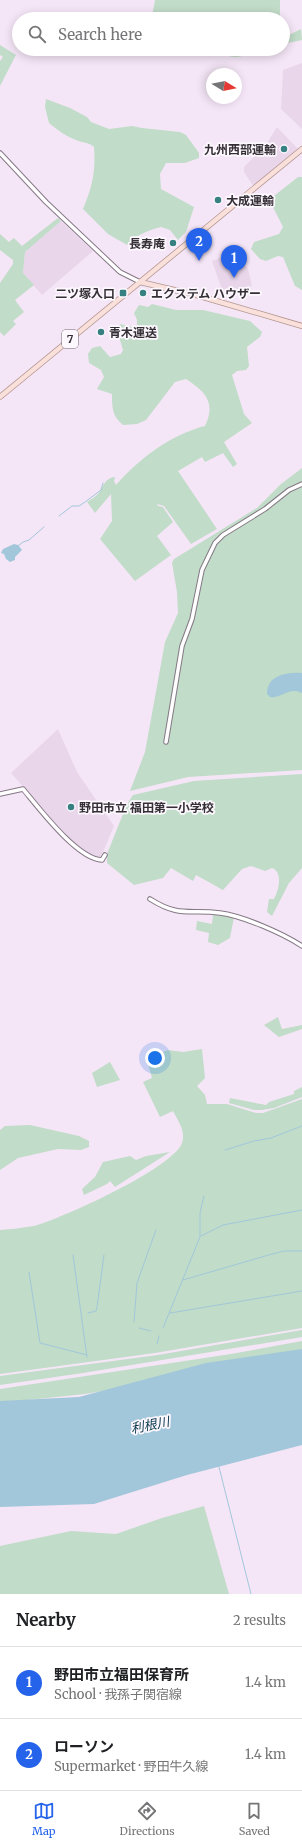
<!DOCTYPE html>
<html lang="en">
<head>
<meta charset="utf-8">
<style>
  body { margin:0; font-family:Merriweather,"Noto Sans JP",serif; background:#f2f2f2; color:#202124 }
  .compass { position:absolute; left:206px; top:68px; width:36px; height:36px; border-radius:50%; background:#fff; box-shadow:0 2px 10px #0003; rotate:100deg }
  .you { position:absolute; left:155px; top:1058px; width:14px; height:14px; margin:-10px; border:3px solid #fff; border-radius:50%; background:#1a73e8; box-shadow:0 0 0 6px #1a73e833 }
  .badge { display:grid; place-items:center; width:26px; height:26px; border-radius:50%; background:#2563eb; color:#fff; font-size:13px; font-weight:700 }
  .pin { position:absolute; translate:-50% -33px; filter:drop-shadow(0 1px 2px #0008) }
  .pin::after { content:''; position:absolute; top:21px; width:14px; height:12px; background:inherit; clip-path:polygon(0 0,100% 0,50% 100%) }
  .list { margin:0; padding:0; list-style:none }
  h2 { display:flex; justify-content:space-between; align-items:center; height:52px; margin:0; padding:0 16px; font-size:17px }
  h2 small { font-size:13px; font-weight:400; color:#757577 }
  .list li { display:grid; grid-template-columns:26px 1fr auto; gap:12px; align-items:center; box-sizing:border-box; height:72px; padding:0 16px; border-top:1px solid #e0e0e0 }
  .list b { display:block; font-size:15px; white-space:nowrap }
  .list p { margin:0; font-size:13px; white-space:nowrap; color:#757577 }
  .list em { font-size:13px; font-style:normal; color:#757577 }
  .icon { flex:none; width:22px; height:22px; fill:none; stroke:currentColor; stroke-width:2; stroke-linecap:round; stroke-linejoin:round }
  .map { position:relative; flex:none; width:302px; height:1594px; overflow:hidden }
  .search { position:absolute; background:#fff; box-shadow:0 2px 10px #0003; left:12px; right:12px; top:12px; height:44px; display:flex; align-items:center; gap:10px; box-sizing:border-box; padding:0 14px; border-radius:22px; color:#757577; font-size:15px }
  .sheet { height:196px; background:#fff }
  nav { display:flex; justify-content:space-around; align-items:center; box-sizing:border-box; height:56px; border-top:1px solid #e0e0e0; background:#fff; font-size:11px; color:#757577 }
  nav a { display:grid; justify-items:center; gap:2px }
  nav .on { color:#2563eb }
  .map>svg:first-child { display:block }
</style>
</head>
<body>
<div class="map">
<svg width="302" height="1594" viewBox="0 0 302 1594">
  <rect width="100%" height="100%" fill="#f5e6f7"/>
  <g fill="#e9d6eb">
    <polygon points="302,63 302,129 281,109 283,70"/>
    <polygon points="277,127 298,149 253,186 244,172 244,167 267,143"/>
    <polygon points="61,221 93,251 42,295 23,273 25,252"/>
    <polygon points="235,252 248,269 252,286 240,289 222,290 212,261"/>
    <polygon points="58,729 77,772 114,826 103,852 100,857 94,856 72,842 11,773"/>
  </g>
  <g fill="#c1dcc8">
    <polygon points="155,0 280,0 280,19 154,19 152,16"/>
    <polygon points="301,29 302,40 283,44 283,38"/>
    <polygon points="0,45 16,55 0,86 0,61 3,57 0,55"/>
    <path d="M220,49h41c-14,5 -30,15 -41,0z"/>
    <path d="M46,99l24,9 17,9 4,5 18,7 23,-3 10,2 38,4 6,3 13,18v5l-14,5h-19l-6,11 1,15 33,18 -8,25 -8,8 -8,-10 -9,-3c-12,3 -26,8 -34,18l-19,-11 -25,-25c9,-21 13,-38 11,-62 -5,-5 -11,-4 -18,-7 -10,-4 -19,-10 -27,-17l-4,-16z"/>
    <polygon points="298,177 302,177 302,290 295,286 283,257 278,256 266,261 260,259 251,249 254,242 279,234 283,227 273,207 274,196"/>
    <polygon points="58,218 61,221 25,252 23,273 34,285 15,300 24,312 13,321 16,324 4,336 0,332 0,283 13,264 13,260 0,250 0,234 9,242 14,238 22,246"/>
    <path d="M152,304l24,6h27l47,11 12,11 -2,5 -13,10 2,19 -3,4 -9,1 -5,4 12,39 8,9 -28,19 13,22 -4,3 -10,-14 -18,9 -3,-5 -24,14 39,58 -26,15 -27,-38 -7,-2 1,2 5,1 10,15 -16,14 14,19 -36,26 -35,-42 12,-18 -1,-27 -16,19 -8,-11c3,-2 8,-5 11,-8 5,-6 6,-16 17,-17l-1,4 2,4c24,-27 54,-50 89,-59 11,-23 1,-34 -19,-47l-11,3 -29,38 -9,4 -14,1c-11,-9 -11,-18 -11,-31l-15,-5 7,-12 -3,-7 -12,-7 -1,-9 4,-6 8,-2 10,11 11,-3 2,-4 -6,-20 3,-6 12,3 5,-1v-6l-3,-7 5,-8 9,2z"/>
    <polygon points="302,468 302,770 188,777 130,791 145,752 165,642 178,613 177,592 172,563 174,559 257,508 281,484"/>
    <path d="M302,774v94l-13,15 -17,33 -5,-4 2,-13h5c5,-9 9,-27 -2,-31l-7,3 -14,-5 -9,3 -19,21 -27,-15 -3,6 -22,-13 -8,10 -29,7 -27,-22v-9l20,-50 6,-9 61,-14z"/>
    <polygon points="213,915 234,917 230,938 218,945 208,942 209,933 196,930 197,921 212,924"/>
    <polygon points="278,1017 282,1029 302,1025 302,1029 279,1037 264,1025"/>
    <path d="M202,1049l3,29 -8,8 8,9 2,9h20l29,9h7l39,-14v229l-147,25 -155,21v-144c11,-1 22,-2 34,-4 27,-7 139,-58 148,-83 4,-12 -4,-22 -9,-32l-13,6 -17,-35 9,-4 -5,-18 9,-2 -1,-3 13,-5 15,2z"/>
    <polygon points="110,1062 120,1080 97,1087 92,1073"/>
    <polygon points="302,1087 302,1097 274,1108 262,1110 254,1110 229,1103 230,1098 266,1105 269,1102 294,1094 294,1091"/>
    <polygon points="30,1125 79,1136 89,1141 89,1147 81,1150 58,1149 18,1158 0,1170 0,1130 5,1126"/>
    <polygon points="170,1152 115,1187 110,1181 107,1184 84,1195 82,1189 95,1177 103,1162 130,1156 136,1160 146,1156"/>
    <polygon points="302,1330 302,1337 83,1373 0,1385 0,1376 158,1355"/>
    <polygon points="302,1341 302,1357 85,1394 0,1403 0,1389 231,1354"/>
    <polygon points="204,1506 229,1594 0,1594 0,1546 71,1531 116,1534 162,1518"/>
  </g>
  <g fill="#a2c7da">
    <polygon points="14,544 18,545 22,550 15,557 15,560 10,562 6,559 4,554 1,553 3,549"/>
    <path d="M302,673v20c-13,-7 -21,6 -32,4l-3,-3c0,-19 20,-22 35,-21z"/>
    <polygon points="302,1349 302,1445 187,1475 94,1504 0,1507 0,1401 79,1397 206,1363"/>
  </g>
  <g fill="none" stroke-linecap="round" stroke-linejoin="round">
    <g stroke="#a2c7da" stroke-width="1">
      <polyline points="59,516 72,506 79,506 85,502 101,490 103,483"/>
      <polyline points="18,546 23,542 29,540 44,527"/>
      <polyline points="225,1150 254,1141 271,1138 302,1126"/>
      <polyline points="201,1236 223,1225 302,1210"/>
      <polyline points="73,1255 87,1357"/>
      <polyline points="29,1272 40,1343 87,1355"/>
      <polyline points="183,1280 272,1254 284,1251 302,1251"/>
      <polyline points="88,1313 96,1311 97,1307 104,1255"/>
      <polyline points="170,1313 302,1291"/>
      <polyline points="134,1322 137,1283 156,1230"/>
      <polyline points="139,1328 151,1331"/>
      <polyline points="163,1328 200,1237 200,1213 204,1196"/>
      <polyline points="157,1344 159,1336"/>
      <polyline points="219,1467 251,1594"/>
    </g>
    <defs>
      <g id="minor">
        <polyline points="0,153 46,202 120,272 140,282"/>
        <polyline points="166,742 182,646 192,619 202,570 215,543 223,535 265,509 289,490 302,484"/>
        <path d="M0,794l23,-5c16,19 54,70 79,71l3,-5"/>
        <path d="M150,899c30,19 39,10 70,14 23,3 62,20 82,33"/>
      </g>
      <g id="major">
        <polyline points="140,282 196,295 302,326"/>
        <polyline points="0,397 302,149"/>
      </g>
    </defs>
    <use href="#minor" stroke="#857886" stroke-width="5.5"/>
    <use href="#major" stroke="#b39590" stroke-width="6"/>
    <use href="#minor" stroke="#fff" stroke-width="3.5"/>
    <use href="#major" stroke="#fae0da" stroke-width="4.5"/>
  </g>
  <g fill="#378081" stroke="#fdf7fe" stroke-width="1.5">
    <circle cx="284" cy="149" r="4"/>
    <circle cx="218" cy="200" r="4"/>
    <circle cx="173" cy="243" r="4"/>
    <rect x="119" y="289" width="8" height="8" rx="2"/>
    <circle cx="143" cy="293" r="4"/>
    <circle cx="101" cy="332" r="4"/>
    <circle cx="71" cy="807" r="4"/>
  </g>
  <g text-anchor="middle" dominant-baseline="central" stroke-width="3.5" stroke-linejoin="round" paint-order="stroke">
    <rect fill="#fdf7fe" stroke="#706b71" stroke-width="1" x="62" y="330" width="16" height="18" rx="3"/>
    <g font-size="11" font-weight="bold" fill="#342f35">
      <text x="70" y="339">7</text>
    </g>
    <g font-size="12" font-weight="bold" fill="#342f35" stroke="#fdf7fe" text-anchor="start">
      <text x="276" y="149" text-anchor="end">九州西部運輸</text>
      <text x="226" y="200">大成運輸</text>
      <text x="165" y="243" text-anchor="end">長寿庵</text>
      <text x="115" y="293" text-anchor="end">二ツ塚入口</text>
      <text x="151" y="293">エクステム ハウザー</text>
      <text x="109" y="332">青木運送</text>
      <text x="79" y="807">野田市立 福田第一小学校</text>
    </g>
    <g font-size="13" font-style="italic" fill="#003347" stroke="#fdf7fe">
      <text transform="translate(150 1425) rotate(-11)">利根川</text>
    </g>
  </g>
</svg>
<svg class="compass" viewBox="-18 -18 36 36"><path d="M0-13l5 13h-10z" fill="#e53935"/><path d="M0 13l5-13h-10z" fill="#757577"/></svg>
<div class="you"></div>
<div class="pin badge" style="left:234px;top:278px">1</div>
<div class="pin badge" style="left:199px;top:261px">2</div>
<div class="search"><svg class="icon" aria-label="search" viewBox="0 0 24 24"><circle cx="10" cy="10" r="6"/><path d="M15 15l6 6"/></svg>Search here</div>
</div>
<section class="sheet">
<h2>Nearby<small>2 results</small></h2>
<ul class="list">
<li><span class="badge">1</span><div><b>野田市立福田保育所</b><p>School · 我孫子関宿線</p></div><em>1.4 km</em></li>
<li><span class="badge">2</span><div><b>ローソン</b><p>Supermarket · 野田牛久線</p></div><em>1.4 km</em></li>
</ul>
</section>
<nav>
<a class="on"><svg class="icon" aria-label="map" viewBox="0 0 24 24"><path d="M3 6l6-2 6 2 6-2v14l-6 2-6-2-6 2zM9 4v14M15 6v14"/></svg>Map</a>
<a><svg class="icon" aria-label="directions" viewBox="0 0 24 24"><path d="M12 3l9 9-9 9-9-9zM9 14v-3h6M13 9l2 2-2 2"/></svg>Directions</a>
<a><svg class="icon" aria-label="saved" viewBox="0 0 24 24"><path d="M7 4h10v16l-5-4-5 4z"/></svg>Saved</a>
</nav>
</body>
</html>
